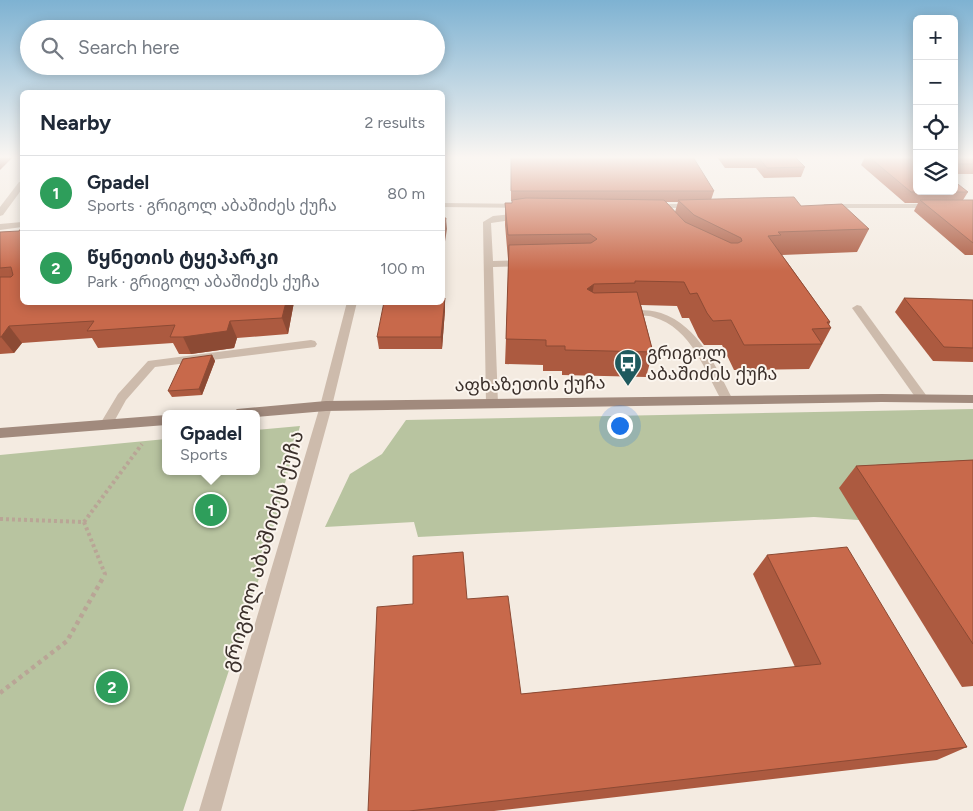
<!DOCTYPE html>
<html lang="en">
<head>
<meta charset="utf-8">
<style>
  body { margin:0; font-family:Figtree,"Noto Sans Georgian",sans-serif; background:#f2f2f3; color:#1f2937 }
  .controls { position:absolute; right:15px; top:15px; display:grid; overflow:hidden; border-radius:8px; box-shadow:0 2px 12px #0003 }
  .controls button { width:45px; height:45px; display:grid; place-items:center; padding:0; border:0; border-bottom:1px solid #e0e1e3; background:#fff; color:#1f2937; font:25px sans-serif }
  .you { position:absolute; left:619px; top:425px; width:18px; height:18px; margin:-12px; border:4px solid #fff; border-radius:50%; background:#1a73e8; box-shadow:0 0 0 8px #1a73e833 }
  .badge { display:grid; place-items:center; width:32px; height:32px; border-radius:50%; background:#1f5a5e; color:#fff; font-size:16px; font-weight:700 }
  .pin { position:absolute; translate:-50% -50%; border:2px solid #fff; box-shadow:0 1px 5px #0006 }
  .popup { position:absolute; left:162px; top:410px; width:98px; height:65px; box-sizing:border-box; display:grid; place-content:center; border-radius:8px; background:#fff; filter:drop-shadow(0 1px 4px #0005); font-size:16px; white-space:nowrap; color:#747a83 }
  .popup b { font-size:19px; color:#1f2937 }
  .popup::after { content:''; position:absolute; left:50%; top:100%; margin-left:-10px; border:10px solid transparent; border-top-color:#fff }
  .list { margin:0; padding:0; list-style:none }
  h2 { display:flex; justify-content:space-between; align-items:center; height:65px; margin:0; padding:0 20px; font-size:21px }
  h2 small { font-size:16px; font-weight:400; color:#747a83 }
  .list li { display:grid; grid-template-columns:32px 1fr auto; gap:15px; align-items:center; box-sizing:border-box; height:75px; padding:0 20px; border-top:1px solid #e0e1e3 }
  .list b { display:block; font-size:19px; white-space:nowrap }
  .list p { margin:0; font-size:16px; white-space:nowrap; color:#747a83 }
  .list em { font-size:16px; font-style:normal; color:#747a83 }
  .icon { flex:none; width:28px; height:28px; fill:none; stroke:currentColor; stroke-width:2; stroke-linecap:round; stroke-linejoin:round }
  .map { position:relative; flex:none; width:973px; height:811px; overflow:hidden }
  .search { position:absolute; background:#fff; box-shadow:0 2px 12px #0003; left:20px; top:20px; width:425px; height:55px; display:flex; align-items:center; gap:12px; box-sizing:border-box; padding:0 18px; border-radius:28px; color:#747a83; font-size:19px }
  .panel { position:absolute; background:#fff; box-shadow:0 2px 12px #0003; left:20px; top:90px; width:425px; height:215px; border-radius:8px }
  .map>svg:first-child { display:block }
</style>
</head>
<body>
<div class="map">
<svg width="973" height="811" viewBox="0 0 973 811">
  <rect width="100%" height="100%" fill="#f4ebe1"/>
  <g fill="#b8c4a0">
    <polygon points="973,409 973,572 903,523 814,517 418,537 414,522 325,527 350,474 382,454 406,420"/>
    <polygon points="300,426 264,563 183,811 0,811 0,455 166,439 166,471 256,471 256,430"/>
  </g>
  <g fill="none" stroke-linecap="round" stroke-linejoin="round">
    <g stroke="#b9a596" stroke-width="4" stroke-dasharray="3 3" stroke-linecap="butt">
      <polyline points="0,519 84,522 105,574 103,577"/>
      <polyline points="84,522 142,444"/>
    </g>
    <polyline stroke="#b9a596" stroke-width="4.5" stroke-dasharray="4 4" stroke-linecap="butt" points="0,693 67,641 104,576"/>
    <g fill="#cdbbac" fill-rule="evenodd">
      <polygon points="522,213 525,214 525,218 491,223 493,261 525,260 530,263 525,266 493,267 498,404 496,407 488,407 486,404 483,222 493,216"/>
      <polygon points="857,305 861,306 926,395 928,398 926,401 918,401 852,308"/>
      <path d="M626,310c12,1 23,-1 35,3 38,13 55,54 72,87l-2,3h-8c-18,-31 -31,-75 -70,-86 -10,-3 -21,1 -31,-2l-1,-2 1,-2z"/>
      <polygon points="311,340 315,341 317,344 315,347 155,367 126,400 111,427 101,427 100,424 118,394 148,361"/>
    </g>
    <g fill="#cdbbac" fill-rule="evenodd">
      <polygon points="19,182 22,182 22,189 3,215 0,216 0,207"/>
      <polygon points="442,203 522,204 526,206 522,208 442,207"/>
      <polygon points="649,204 692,204 696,206 692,208 649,208"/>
      <polygon points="824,204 932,204 936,206 932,208 824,208"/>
      <polygon points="22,222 22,227 0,230 0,224"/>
      <polygon points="347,302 357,302 332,406 221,811 199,811 320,406"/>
    </g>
    <g fill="#a18a7d" fill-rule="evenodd">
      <polygon points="882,394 973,395 973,403 882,402 326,411 256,417 256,414 231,414 237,409 326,401"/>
      <polygon points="166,415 166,425 0,438 0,428"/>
    </g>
  </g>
  <g fill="#ac5a40" fill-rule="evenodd">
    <path d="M511,157l203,34 -3,9 90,6 68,23 -12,23 -75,3 48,67 -1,3 2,3 -22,41 -75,1 -12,-25h-18l-6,-8 -9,-19h-7l-5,-12 -36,-1 12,47 -7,25 -84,-2v-4h-19v-6l-38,-1 4,-105h-1l-3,-34v-22h7v-2h-1zM665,202h13l-3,10z"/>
    <polygon points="717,157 795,157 805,167 801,177 764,178 756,168 725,168"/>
    <polygon points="865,157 917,157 968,192 963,200 973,200 973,255 965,255 914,211 918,203 905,203 861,165"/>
    <rect x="954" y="157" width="19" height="17"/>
    <polygon points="0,232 22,302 294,302 288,334 237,338 234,348 191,354 179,354 173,343 98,348 92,338 22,343 14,353 0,354"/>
    <polygon points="445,298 445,310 442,349 379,349 377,337"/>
    <polygon points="904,298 973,300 973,362 933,361 895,312"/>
    <polygon points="212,355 215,361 202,395 172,397 168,391"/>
    <polygon points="973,460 973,686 962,687 839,488 856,466"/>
    <polygon points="767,555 967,747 937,760 494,811 368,811 413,604 467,599 521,694 795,667 753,574"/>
  </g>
  <g fill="#8c4a34">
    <polygon points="0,157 13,157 0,170"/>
    <polygon points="446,218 447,229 443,254 442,240"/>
    <polygon points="594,284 590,308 587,289"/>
    <polygon points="445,298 445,310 442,349 441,337"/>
    <polygon points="286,302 294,302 288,334 282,318"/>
    <polygon points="230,321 237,338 234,348 191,354 183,337"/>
    <polygon points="9,326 22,343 14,353 1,337"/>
    <polygon points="212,355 215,361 202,395 199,389"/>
  </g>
  <g fill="#c8694b" stroke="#8c4a34">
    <polygon points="511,157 693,157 714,191 511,191"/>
    <polygon points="727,157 795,157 805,167 767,168 759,158 728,159"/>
    <polygon points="869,157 917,157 917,191 954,191 954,181 968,192 911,192"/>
    <rect x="954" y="157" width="19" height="7"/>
    <polygon points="794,197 801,206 842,204 869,229 778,232 781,235 768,236 830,322 827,322 831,328 812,329 822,344 744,345 731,320 713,321 707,313 697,293 690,294 684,282 635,281 635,283 594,284 587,289 594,293 637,292 653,352 565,350 565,346 546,346 546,340 506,339 509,245 591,243 597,239 590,234 508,235 505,203 512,203 512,200 526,198 664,200 685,222 731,243 738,243 742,241 741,238 694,215 678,200"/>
    <polygon points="920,200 973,200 973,243"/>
    <polygon points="442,218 446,218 442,240"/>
    <polygon points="22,227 22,302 286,302 282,318 230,321 227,331 183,337 170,337 175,325 87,331 94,321 9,326 1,337 0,337 0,277 11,277 13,275 11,267 0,268 0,232 19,231"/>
    <polygon points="442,298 445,298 441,337 377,337 384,302 442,302"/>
    <polygon points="904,298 973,300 973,348 944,347"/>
    <polygon points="212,355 199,389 168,391 183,359"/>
    <polygon points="973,460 973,644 856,466"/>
    <polygon points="847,547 967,747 409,811 368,811 377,607 413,604 413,556 463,552 467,599 508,596 521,694 821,664 767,555"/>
  </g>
  <linearGradient id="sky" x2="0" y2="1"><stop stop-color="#7eb2d2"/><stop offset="0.58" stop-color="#faf6f2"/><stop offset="1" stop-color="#faf6f2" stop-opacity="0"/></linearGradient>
  <rect width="973" height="271" fill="url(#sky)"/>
  <defs>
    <symbol id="bus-pin" viewBox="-11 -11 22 30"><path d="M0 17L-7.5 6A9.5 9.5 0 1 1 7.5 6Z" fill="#1f5a5e" stroke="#fbf5ee"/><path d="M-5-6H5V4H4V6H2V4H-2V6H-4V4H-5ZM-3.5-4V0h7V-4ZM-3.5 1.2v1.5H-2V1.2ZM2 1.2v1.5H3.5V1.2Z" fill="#fff"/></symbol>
  </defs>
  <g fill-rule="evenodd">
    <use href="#bus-pin" x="612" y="347" width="32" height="43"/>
  </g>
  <g text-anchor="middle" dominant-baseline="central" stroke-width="4" stroke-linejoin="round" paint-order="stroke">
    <g font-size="18" fill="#3b302b" stroke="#fbf5ee" text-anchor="start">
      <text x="647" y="353">გრიგოლ<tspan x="647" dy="21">აბაშიძის ქუჩა</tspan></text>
    </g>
    <g font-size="18" fill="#3b302b" stroke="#fbf5ee">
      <text transform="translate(530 384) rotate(-1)">აფხაზეთის ქუჩა</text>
    </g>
    <g font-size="21" fill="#3b302b" stroke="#fbf5ee">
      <text transform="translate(262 551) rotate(-74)">გრიგოლ აბაშიძეს ქუჩა</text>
    </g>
  </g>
</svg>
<div class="controls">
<button>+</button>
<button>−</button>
<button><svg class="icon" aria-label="locate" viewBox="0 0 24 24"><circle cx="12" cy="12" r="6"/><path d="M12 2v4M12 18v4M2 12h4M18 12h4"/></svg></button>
<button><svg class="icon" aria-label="layers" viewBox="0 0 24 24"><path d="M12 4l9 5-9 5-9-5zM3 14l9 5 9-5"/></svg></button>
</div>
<div class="you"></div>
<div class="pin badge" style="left:211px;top:510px;background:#2e9e5b">1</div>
<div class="popup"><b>Gpadel</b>Sports</div>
<div class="pin badge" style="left:112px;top:687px;background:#2e9e5b">2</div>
<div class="search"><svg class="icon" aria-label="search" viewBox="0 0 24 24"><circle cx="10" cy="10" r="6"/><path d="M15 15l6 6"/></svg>Search here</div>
<section class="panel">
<h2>Nearby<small>2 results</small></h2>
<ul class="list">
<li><span class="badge" style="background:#2e9e5b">1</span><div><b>Gpadel</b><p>Sports · გრიგოლ აბაშიძეს ქუჩა</p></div><em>80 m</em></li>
<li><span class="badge" style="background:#2e9e5b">2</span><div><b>წყნეთის ტყეპარკი</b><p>Park · გრიგოლ აბაშიძეს ქუჩა</p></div><em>100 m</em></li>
</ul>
</section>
</div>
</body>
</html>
